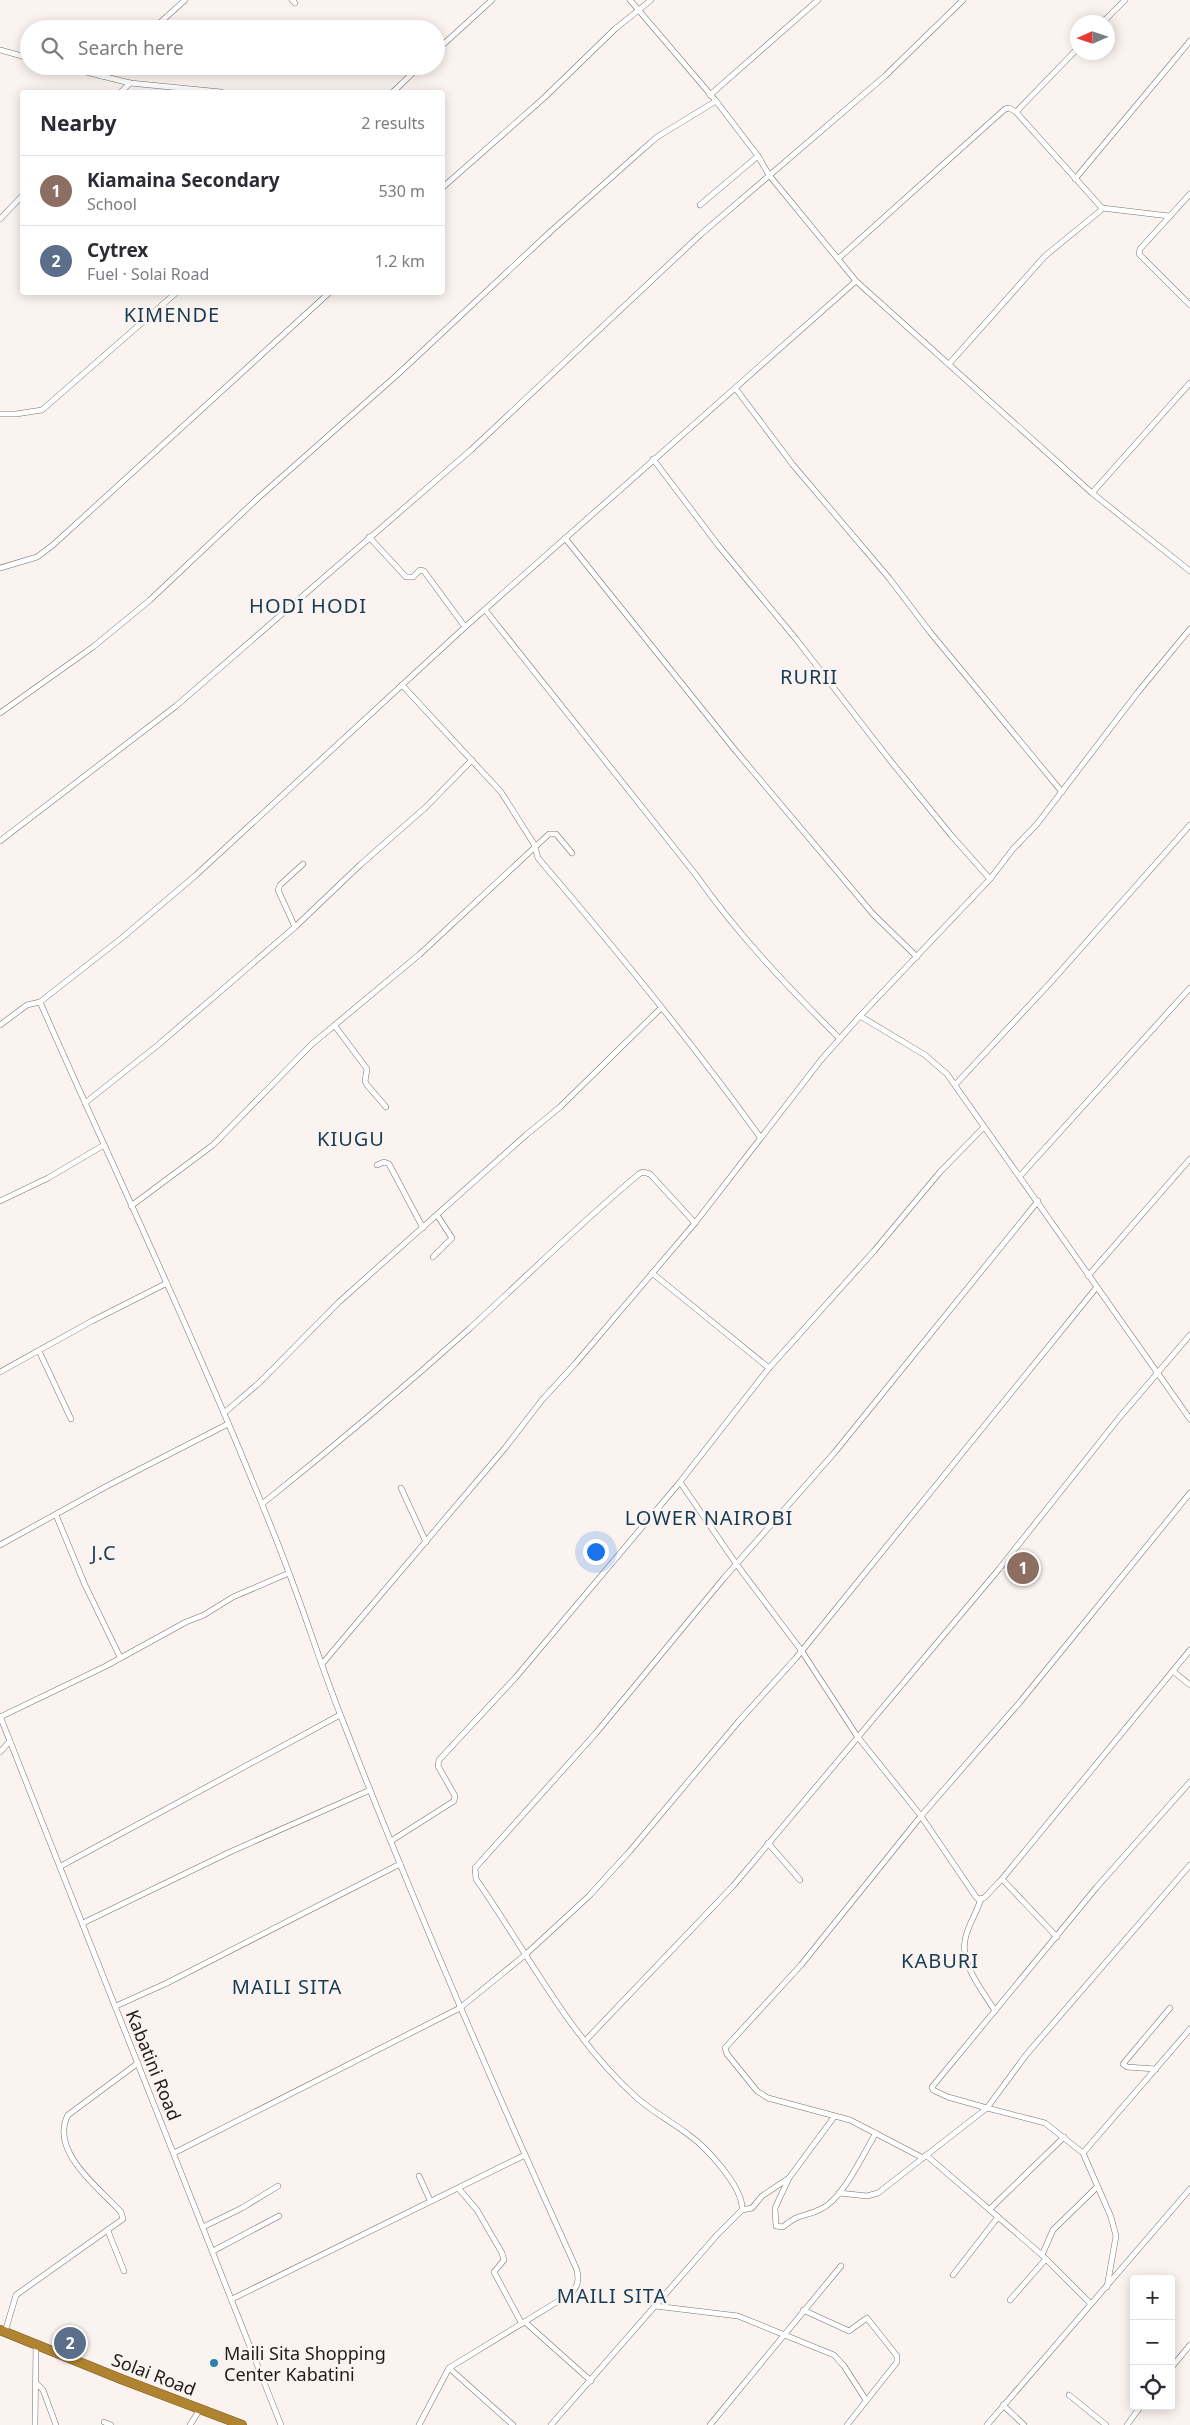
<!DOCTYPE html>
<html lang="en">
<head>
<meta charset="utf-8">
<style>
  body { margin:0; font-family:"Noto Sans",sans-serif; background:#f2f2f3; color:#2b2b33 }
  .controls { position:absolute; right:15px; bottom:15px; display:grid; overflow:hidden; border-radius:5px; box-shadow:0 2px 12px #0003 }
  .controls button { width:45px; height:45px; display:grid; place-items:center; padding:0; border:0; border-bottom:1px solid #e1e1e2; background:#fff; color:#2b2b33; font:25px sans-serif }
  .compass { position:absolute; left:1070px; top:15px; width:45px; height:45px; border-radius:50%; background:#fff; box-shadow:0 2px 12px #0003; rotate:267deg }
  .you { position:absolute; left:595px; top:1551px; width:18px; height:18px; margin:-12px; border:4px solid #fff; border-radius:50%; background:#1a73e8; box-shadow:0 0 0 8px #1a73e833 }
  .badge { display:grid; place-items:center; width:32px; height:32px; border-radius:50%; background:#2d80b0; color:#fff; font-size:16px; font-weight:700 }
  .pin { position:absolute; translate:-50% -50%; border:2px solid #fff; box-shadow:0 1px 5px #0006 }
  .list { margin:0; padding:0; list-style:none }
  h2 { display:flex; justify-content:space-between; align-items:center; height:65px; margin:0; padding:0 20px; font-size:21px }
  h2 small { font-size:16px; font-weight:400; color:#7c7c81 }
  .list li { display:grid; grid-template-columns:32px 1fr auto; gap:15px; align-items:center; box-sizing:border-box; height:70px; padding:0 20px; border-top:1px solid #e1e1e2 }
  .list b { display:block; font-size:19px; white-space:nowrap }
  .list p { margin:0; font-size:16px; white-space:nowrap; color:#7c7c81 }
  .list em { font-size:16px; font-style:normal; color:#7c7c81 }
  .icon { flex:none; width:28px; height:28px; fill:none; stroke:currentColor; stroke-width:2; stroke-linecap:round; stroke-linejoin:round }
  .map { position:relative; flex:none; width:1190px; height:2425px; overflow:hidden }
  .search { position:absolute; background:#fff; box-shadow:0 2px 12px #0003; left:20px; top:20px; width:425px; height:55px; display:flex; align-items:center; gap:12px; box-sizing:border-box; padding:0 18px; border-radius:28px; color:#7c7c81; font-size:19px }
  .panel { position:absolute; background:#fff; box-shadow:0 2px 12px #0003; left:20px; top:90px; width:425px; height:205px; border-radius:5px }
  .map>svg:first-child { display:block }
</style>
</head>
<body>
<div class="map">
<svg width="1190" height="2425" viewBox="0 0 1190 2425">
  <rect width="100%" height="100%" fill="#faf3f0"/>
  <g fill="none" stroke-linecap="round" stroke-linejoin="round">
    <defs>
      <g id="street">
        <polyline points="292,0 295,3"/>
        <polyline points="630,0 716,101 758,156 769,175 856,281 1092,493 1190,571"/>
        <polyline points="1103,22 1125,0"/>
        <polyline points="153,29 185,0"/>
        <polyline points="0,50 29,58"/>
        <polyline points="436,51 492,0"/>
        <polyline points="62,66 130,83 221,92"/>
        <polyline points="102,76 112,66"/>
        <polyline points="121,92 130,83"/>
        <polyline points="393,92 420,66"/>
        <polyline points="710,95 818,0"/>
        <polyline points="1016,112 1078,48"/>
        <polyline points="1075,179 1190,41"/>
        <polyline points="442,188 545,97 615,29 651,0"/>
        <polyline points="1190,194 1140,249 1139,254 1190,305"/>
        <polyline points="700,205 758,156"/>
        <polyline points="1102,208 1169,216"/>
        <polyline points="0,219 22,196"/>
        <polyline points="839,258 1005,109 1009,108 1016,112 1102,208 1100,211 1045,256 949,364"/>
        <polyline points="736,389 793,465 889,578 930,632 1062,792"/>
        <polyline points="0,414 16,414 42,410 177,292"/>
        <polyline points="653,459 718,545 796,639 889,759 951,835 990,879"/>
        <polyline points="1092,493 1190,383"/>
        <polyline points="369,537 406,577 413,577 420,570 424,571 465,627"/>
        <polyline points="565,538 735,750 873,914 917,957"/>
        <polyline points="0,568 37,557 53,545 330,292"/>
        <path d="M486,611l210,264c42,60 92,112 144,164"/>
        <path d="M402,685l99,107 33,52 4,14c77,90 153,183 222,279"/>
        <polyline points="0,713 93,647 150,600 258,498 397,375 550,232 641,151 657,137 716,101"/>
        <polyline points="0,841 176,706 471,450 700,235 885,76 963,0"/>
        <polyline points="295,927 278,890 280,885 303,864"/>
        <path d="M40,1002c66,150 137,298 200,449 17,41 34,81 49,122 20,52 36,105 57,156 71,183 150,363 231,541 2,11 1,17 -7,24l-121,74 -30,57"/>
        <polyline points="860,1016 925,1055 947,1074 1190,1419"/>
        <polyline points="0,1025 27,1005 40,1002 123,937 196,875 465,627 856,281"/>
        <polyline points="335,1026 367,1069 365,1081 367,1085 386,1107"/>
        <polyline points="955,1085 1051,982 1190,825"/>
        <polyline points="85,1103 158,1045 295,927 360,865 426,807 472,760"/>
        <polyline points="377,1165 384,1162 389,1164 423,1228"/>
        <polyline points="1020,1176 1190,988"/>
        <polyline points="0,1201 48,1178 104,1145"/>
        <polyline points="131,1206 213,1145 312,1044 420,954 549,834 556,834 572,853"/>
        <polyline points="433,1257 452,1238 437,1215"/>
        <polyline points="652,1273 769,1368"/>
        <polyline points="1088,1276 1190,1159"/>
        <polyline points="39,1351 71,1419"/>
        <polyline points="0,1372 92,1321 167,1283"/>
        <polyline points="224,1413 260,1382 339,1302 526,1135 560,1107 661,1008"/>
        <polyline points="680,1482 737,1565 801,1650 857,1736 921,1816 976,1897 978,1899 984,1898 1002,1879 1057,1937"/>
        <polyline points="401,1488 426,1542"/>
        <path d="M262,1504c70,-56 139,-114 206,-174 57,-52 111,-106 171,-156l4,-2 7,2 45,49"/>
        <polyline points="56,1515 85,1585 120,1657"/>
        <polyline points="0,1545 107,1486 228,1424"/>
        <polyline points="322,1664 505,1448 542,1400 575,1364 695,1223 821,1060 860,1016 990,879 1013,849 1037,824 1138,692 1190,629"/>
        <polyline points="1173,1671 1190,1685"/>
        <polyline points="0,1716 281,2425"/>
        <polyline points="0,1717 106,1666 186,1622 204,1615 233,1597 289,1573"/>
        <polyline points="0,1752 10,1741"/>
        <polyline points="1190,1782 1096,1888 932,2087 933,2090 948,2097 987,2108 1026,2055 1190,1865"/>
        <polyline points="391,1841 454,1801 455,1796 438,1766 439,1760 516,1677 680,1482 769,1368 874,1251 940,1172 983,1128"/>
        <polyline points="768,1843 800,1880"/>
        <polyline points="61,1866 340,1715"/>
        <polyline points="1002,1879 1190,1650"/>
        <path d="M981,1899c-4,13 -14,28 -16,41 -5,24 18,51 30,71"/>
        <polyline points="83,1923 230,1852 370,1790"/>
        <polyline points="116,2006 167,1983 400,1864"/>
        <polyline points="585,2041 733,1886 999,1569 1119,1418 1190,1335"/>
        <polyline points="1156,2069 1127,2067 1123,2064 1170,2008"/>
        <polyline points="174,2153 460,2008 525,1955 589,1896 630,1851 739,1721 796,1658 1096,1288"/>
        <polyline points="1083,2153 1190,2029"/>
        <polyline points="926,2155 1042,2255 1090,2303"/>
        <polyline points="923,2158 850,2120 768,2098 757,2091 727,2054 725,2048 801,1965 921,1816 1020,1702 1190,1493"/>
        <polyline points="419,2176 430,2200"/>
        <path d="M789,2178l-14,30 1,18 7,1c17,-15 21,-9 38,-18 22,-10 42,-55 55,-76"/>
        <polyline points="459,2189 477,2210 502,2253 504,2260 494,2272 522,2324"/>
        <polyline points="839,2193 867,2196 878,2193 987,2108 1045,2123 1083,2153 1111,2217 1116,2236 1107,2287"/>
        <polyline points="990,2209 1064,2137"/>
        <polyline points="742,2210 752,2208 762,2196 789,2178 834,2117"/>
        <polyline points="203,2227 242,2208 278,2186"/>
        <polyline points="108,2231 124,2271"/>
        <polyline points="213,2251 279,2216"/>
        <polyline points="1042,2255 1053,2230 1097,2187"/>
        <polyline points="953,2275 998,2217"/>
        <polyline points="232,2299 525,2155"/>
        <polyline points="1010,2300 1045,2260"/>
        <polyline points="655,2306 738,2316 834,2355 844,2366 866,2400"/>
        <polyline points="803,2310 849,2331 867,2318 897,2356 897,2362 847,2425"/>
        <polyline points="525,2322 591,2381"/>
        <path d="M5,2332l11,-37 107,-76 -2,-7c-22,-24 -72,-61 -53,-97l70,-52"/>
        <polyline points="449,2368 513,2425"/>
        <polyline points="1171,2368 1190,2345"/>
        <polyline points="36,2383 43,2390 56,2425"/>
        <polyline points="1069,2395 1106,2425"/>
        <polyline points="1003,2405 1024,2425"/>
        <polyline points="104,2422 111,2425"/>
        <polyline points="35,2425 36,2345"/>
        <polyline points="190,2425 200,2409"/>
        <path d="M551,2425l166,-190 25,-25c2,-22 -35,-62 -53,-75 -17,-13 -36,-23 -52,-37 -68,-61 -109,-145 -161,-219l-1,-11 121,-135 128,-155 111,-126 203,-251"/>
        <polyline points="710,2425 841,2266"/>
        <polyline points="987,2425 1190,2189"/>
        <polyline points="1127,2425 1141,2406"/>
      </g>
      <polyline id="highway" points="0,2330 121,2379 242,2425"/>
    </defs>
    <use href="#street" stroke="#797270" stroke-width="6"/>
    <use href="#highway" stroke="#7e5f29" stroke-width="10"/>
    <use href="#street" stroke="#fff" stroke-width="5"/>
    <use href="#highway" stroke="#b08330" stroke-width="9"/>
  </g>
  <circle fill="#2d80b0" stroke="#faf3f0" stroke-width="2" cx="214" cy="2363" r="5"/>
  <g text-anchor="middle" dominant-baseline="central" stroke-width="5" stroke-linejoin="round" paint-order="stroke">
    <g font-size="18" fill="#201d1c" stroke="#faf3f0">
      <text transform="translate(154 2065) rotate(68)">Kabatini Road</text>
      <text transform="translate(154 2374) rotate(21)">Solai Road</text>
    </g>
    <g font-size="18" fill="#201d1c" stroke="#faf3f0" text-anchor="start">
      <text x="224" y="2353">Maili Sita Shopping<tspan x="224" dy="21">Center Kabatini</tspan></text>
    </g>
    <g font-size="20" letter-spacing="1" fill="#173d55" stroke="#faf3f0">
      <text x="172" y="314">KIMENDE</text>
      <text x="308" y="605">HODI HODI</text>
      <text x="809" y="676">RURII</text>
      <text x="351" y="1138">KIUGU</text>
      <text x="709" y="1517">LOWER NAIROBI</text>
      <text x="104" y="1552">J.C</text>
      <text x="940" y="1960">KABURI</text>
      <text x="287" y="1986">MAILI SITA</text>
      <text x="612" y="2295">MAILI SITA</text>
    </g>
  </g>
</svg>
<div class="controls">
<button>+</button>
<button>−</button>
<button><svg class="icon" aria-label="locate" viewBox="0 0 24 24"><circle cx="12" cy="12" r="6"/><path d="M12 2v4M12 18v4M2 12h4M18 12h4"/></svg></button>
</div>
<svg class="compass" viewBox="-18 -18 36 36"><path d="M0-13l5 13h-10z" fill="#e53935"/><path d="M0 13l5-13h-10z" fill="#7c7c81"/></svg>
<div class="you"></div>
<div class="pin badge" style="left:1023px;top:1568px;background:#8d6e63">1</div>
<div class="pin badge" style="left:70px;top:2343px;background:#5c6f8a">2</div>
<div class="search"><svg class="icon" aria-label="search" viewBox="0 0 24 24"><circle cx="10" cy="10" r="6"/><path d="M15 15l6 6"/></svg>Search here</div>
<section class="panel">
<h2>Nearby<small>2 results</small></h2>
<ul class="list">
<li><span class="badge" style="background:#8d6e63">1</span><div><b>Kiamaina Secondary</b><p>School</p></div><em>530 m</em></li>
<li><span class="badge" style="background:#5c6f8a">2</span><div><b>Cytrex</b><p>Fuel · Solai Road</p></div><em>1.2 km</em></li>
</ul>
</section>
</div>
</body>
</html>
